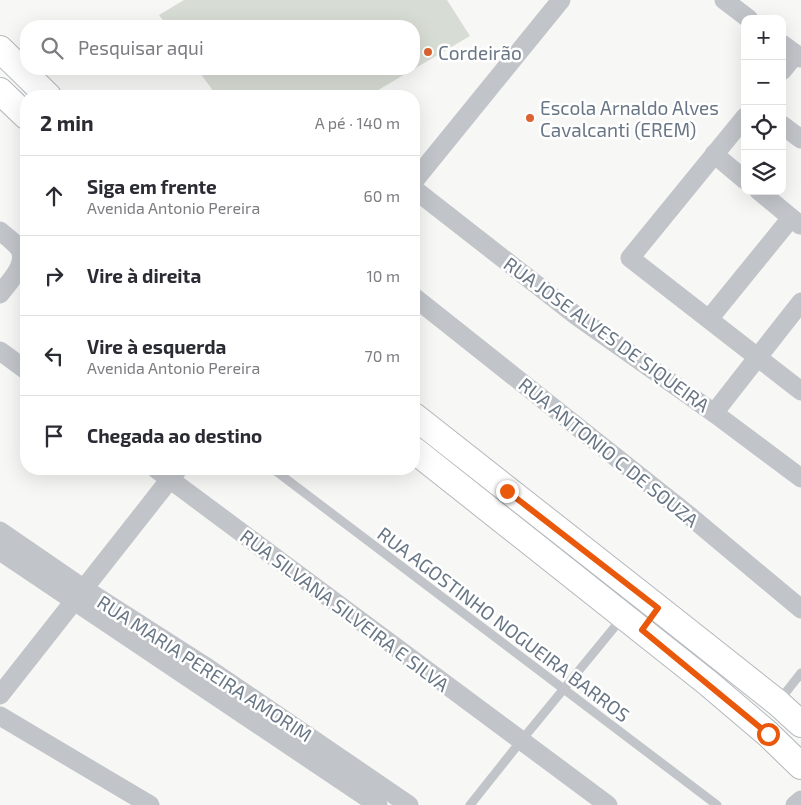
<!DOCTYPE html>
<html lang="pt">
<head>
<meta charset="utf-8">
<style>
  body { margin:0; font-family:"Exo 2",sans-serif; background:#f2f2f3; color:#2b2b33 }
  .controls { position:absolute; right:15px; top:15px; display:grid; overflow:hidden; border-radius:10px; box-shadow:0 5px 20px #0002 }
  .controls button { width:45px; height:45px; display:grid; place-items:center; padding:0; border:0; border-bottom:1px solid #e1e1e2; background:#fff; color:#2b2b33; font:25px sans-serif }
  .stop { position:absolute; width:15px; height:15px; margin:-11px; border:4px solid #ea580c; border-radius:50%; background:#fff }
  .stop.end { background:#ea580c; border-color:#fff; box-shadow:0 1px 5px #0008 }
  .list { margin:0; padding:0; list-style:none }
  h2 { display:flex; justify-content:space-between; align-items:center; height:65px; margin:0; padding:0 20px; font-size:21px }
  h2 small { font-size:16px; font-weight:400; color:#7c7c81 }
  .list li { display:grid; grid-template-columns:32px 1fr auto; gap:15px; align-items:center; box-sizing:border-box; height:80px; padding:0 20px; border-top:1px solid #e1e1e2 }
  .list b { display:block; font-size:19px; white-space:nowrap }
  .list p { margin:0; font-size:16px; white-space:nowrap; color:#7c7c81 }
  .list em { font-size:16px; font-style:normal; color:#7c7c81 }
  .icon { flex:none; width:28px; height:28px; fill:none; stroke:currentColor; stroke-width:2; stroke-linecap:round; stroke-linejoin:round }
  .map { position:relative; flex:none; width:801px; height:805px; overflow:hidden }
  .search { position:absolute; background:#fff; box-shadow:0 5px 20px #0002; left:20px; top:20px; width:400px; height:55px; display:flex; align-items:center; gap:12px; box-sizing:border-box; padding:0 18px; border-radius:20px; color:#7c7c81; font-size:19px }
  .panel { position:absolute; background:#fff; box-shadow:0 5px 20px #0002; left:20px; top:90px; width:400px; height:385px; border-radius:20px }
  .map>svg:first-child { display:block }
</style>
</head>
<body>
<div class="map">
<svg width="801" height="805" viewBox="0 0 801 805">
  <rect width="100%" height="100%" fill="#f7f7f5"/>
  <polygon fill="#d7dcd4" points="184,0 447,0 470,36 368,96 217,96 197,69 414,69 414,26 167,26 159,15"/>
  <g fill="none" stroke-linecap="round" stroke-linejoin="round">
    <defs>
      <g id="secondary">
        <polyline points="0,49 48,96"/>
        <polyline points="0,91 26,116"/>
        <polyline points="414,416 658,608 778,703 801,724"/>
        <polyline points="414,450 708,683 768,734 801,766"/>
      </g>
    </defs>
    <use href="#secondary" stroke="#b3b8bd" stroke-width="28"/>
    <g stroke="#c1c4c8" stroke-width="9">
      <polyline points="273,469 717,805"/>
      <polyline points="779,701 801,673"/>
      <polyline points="470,805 521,741 622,618"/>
    </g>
    <g stroke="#c1c4c8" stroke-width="19">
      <polyline points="724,0 749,19"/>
      <polyline points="782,44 801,58"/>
      <polyline points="782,71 796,54"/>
      <polyline points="745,117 630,258 801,391"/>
      <polyline points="782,125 801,139"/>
      <polyline points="714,154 745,180"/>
      <polyline points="414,181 561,0"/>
      <polyline points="414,189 578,317 714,413 801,478"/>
      <polyline points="759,191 800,225"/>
      <path d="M0,231c6,5 13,10 18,16 12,15 -9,35 -18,47"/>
      <polyline points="414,297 691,517 801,609"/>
      <polyline points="709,319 791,218"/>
      <polyline points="0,351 26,370"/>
      <polyline points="714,413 801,302"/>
      <polyline points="156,469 608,805"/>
      <polyline points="0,531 83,588 208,668 409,805"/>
      <polyline points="0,551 378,805"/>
      <polyline points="0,695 178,469"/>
      <polyline points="0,716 150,805"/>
      <polyline points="795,805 801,800"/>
    </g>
    <use href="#secondary" stroke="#fff" stroke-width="26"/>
  </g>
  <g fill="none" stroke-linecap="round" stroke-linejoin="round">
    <polyline stroke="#ea580c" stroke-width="6" points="507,491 658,608 642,630 768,734"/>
  </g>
  <g fill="#dd6330" stroke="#fff" stroke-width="2">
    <circle cx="428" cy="52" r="5"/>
    <circle cx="530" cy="118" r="5"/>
  </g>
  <g text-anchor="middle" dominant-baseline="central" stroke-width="5" stroke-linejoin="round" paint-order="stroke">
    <g font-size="19" fill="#687685" stroke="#fff" text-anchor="start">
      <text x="438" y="52">Cordeirão</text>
      <text x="540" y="107">Escola Arnaldo Alves<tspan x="540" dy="22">Cavalcanti (EREM)</tspan></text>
    </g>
    <g font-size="19" fill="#687685" stroke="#fff">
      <text transform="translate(607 334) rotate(36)">RUA JOSE ALVES DE SIQUEIRA</text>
      <text transform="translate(609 452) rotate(39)">RUA ANTONIO C DE SOUZA</text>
      <text transform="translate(345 610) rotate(37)">RUA SILVANA SILVEIRA E SILVA</text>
      <text transform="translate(504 624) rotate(37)">RUA AGOSTINHO NOGUEIRA BARROS</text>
      <text transform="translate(205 668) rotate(33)">RUA MARIA PEREIRA AMORIM</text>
    </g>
  </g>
</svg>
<div class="controls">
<button>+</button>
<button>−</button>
<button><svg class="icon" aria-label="locate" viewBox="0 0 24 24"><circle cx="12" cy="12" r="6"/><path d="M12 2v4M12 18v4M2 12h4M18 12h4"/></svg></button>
<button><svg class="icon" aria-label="layers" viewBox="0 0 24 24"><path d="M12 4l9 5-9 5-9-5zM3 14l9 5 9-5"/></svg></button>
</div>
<div class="stop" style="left:768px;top:734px"></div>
<div class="stop end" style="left:507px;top:491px"></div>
<div class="search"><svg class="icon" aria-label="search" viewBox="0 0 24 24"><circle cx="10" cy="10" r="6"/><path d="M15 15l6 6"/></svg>Pesquisar aqui</div>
<section class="panel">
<h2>2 min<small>A pé · 140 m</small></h2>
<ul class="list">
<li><svg class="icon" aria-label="ahead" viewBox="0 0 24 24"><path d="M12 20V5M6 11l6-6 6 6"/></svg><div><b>Siga em frente</b><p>Avenida Antonio Pereira</p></div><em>60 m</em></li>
<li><svg class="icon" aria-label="right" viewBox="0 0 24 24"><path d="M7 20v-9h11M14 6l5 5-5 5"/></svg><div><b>Vire à direita</b></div><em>10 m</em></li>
<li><svg class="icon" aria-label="left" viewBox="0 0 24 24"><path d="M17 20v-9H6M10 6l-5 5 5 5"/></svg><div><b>Vire à esquerda</b><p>Avenida Antonio Pereira</p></div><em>70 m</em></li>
<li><svg class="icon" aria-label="arrive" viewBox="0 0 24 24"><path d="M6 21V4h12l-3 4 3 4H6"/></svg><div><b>Chegada ao destino</b></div></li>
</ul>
</section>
</div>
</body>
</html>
